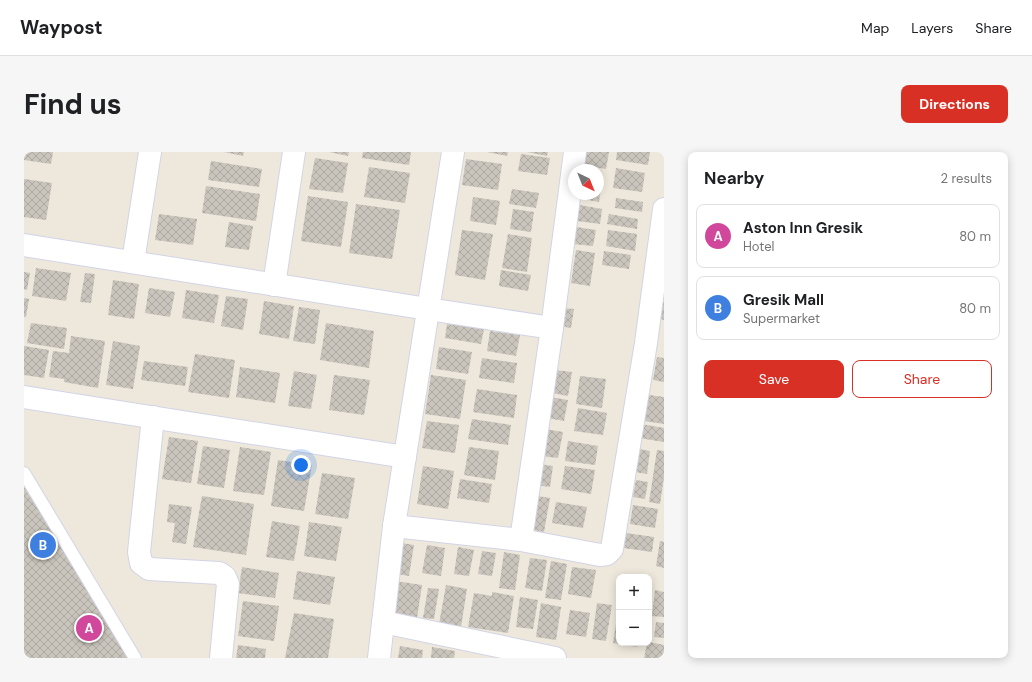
<!DOCTYPE html>
<html lang="en">
<head>
<meta charset="utf-8">
<style>
  body { margin:0; font-family:"DM Sans",sans-serif; background:#f6f6f6; color:#202124 }
  .controls { position:absolute; right:12px; bottom:12px; display:grid; overflow:hidden; border-radius:8px; box-shadow:0 2px 10px #0003 }
  .controls button { width:36px; height:36px; display:grid; place-items:center; padding:0; border:0; border-bottom:1px solid #e0e0e0; background:#fff; color:#202124; font:20px sans-serif }
  .compass { position:absolute; left:544px; top:12px; width:36px; height:36px; border-radius:50%; background:#fff; box-shadow:0 2px 10px #0003; rotate:137deg }
  .you { position:absolute; left:277px; top:313px; width:14px; height:14px; margin:-10px; border:3px solid #fff; border-radius:50%; background:#1a73e8; box-shadow:0 0 0 6px #1a73e833 }
  .badge { display:grid; place-items:center; width:26px; height:26px; border-radius:50%; background:#d93025; color:#fff; font-size:13px; font-weight:700 }
  .pin { position:absolute; translate:-50% -50%; border:2px solid #fff; box-shadow:0 1px 4px #0006 }
  .list { margin:0; padding:0; list-style:none }
  h2 { display:flex; justify-content:space-between; align-items:center; height:52px; margin:0; padding:0 16px; font-size:17px }
  h2 small { font-size:13px; font-weight:400; color:#757577 }
  .list li { display:grid; grid-template-columns:26px 1fr auto; gap:12px; align-items:center; box-sizing:border-box; height:64px; margin:0 8px 8px; padding:0 8px; border:1px solid #e0e0e0; border-radius:8px }
  .list b { display:block; font-size:15px; white-space:nowrap }
  .list p { margin:0; font-size:13px; white-space:nowrap; color:#757577 }
  .list em { font-size:13px; font-style:normal; color:#757577 }
  .actions { display:flex; gap:8px; padding:12px 16px }
  .actions a { flex:1; padding:9px 0; border:1px solid #d93025; border-radius:8px; text-align:center; font-size:14px; color:#d93025 }
  .actions .main { background:#d93025; color:#fff }
  .map { position:relative; flex:none; width:640px; height:506px; overflow:hidden; border-radius:8px }
  header { display:flex; align-items:center; gap:24px; box-sizing:border-box; height:56px; padding:0 20px; background:#fff; border-bottom:1px solid #e0e0e0 }
  header strong { font-size:19px }
  nav { display:flex; gap:22px; margin-inline-start:auto; font-size:14px }
  .intro { display:flex; align-items:center; justify-content:space-between; box-sizing:border-box; height:96px; padding:0 24px }
  h1 { margin:0; font-size:28px }
  .button { padding:10px 18px; border-radius:8px; background:#d93025; color:#fff; font-size:14px; font-weight:700 }
  main { display:flex; gap:24px; padding:0 24px }
  aside { flex:1; background:#fff; border-radius:8px; box-shadow:0 2px 10px #0003 }
  .map>svg:first-child { display:block }
</style>
</head>
<body>
<header>
<strong>Waypost</strong>
<nav><a>Map</a><a>Layers</a><a>Share</a></nav>
</header>
<div class="intro"><h1>Find us</h1><a class="button">Directions</a></div>
<main>
<div class="map">
<svg width="640" height="506" viewBox="0 0 640 506">
  <defs>
    <pattern id="building-cross-hatch" width="8" height="8" patternUnits="userSpaceOnUse"><rect width="8" height="8" fill="#c9c5bc"/><path d="M0 0l8 8M0 8l8-8" fill="none" stroke="#ada9a2"/></pattern>
  </defs>
  <rect width="100%" height="100%" fill="#eee8dc"/>
  <g fill="url(#building-cross-hatch)">
    <polygon points="0,0 29,0 27,12 0,8"/>
    <polygon points="200,0 220,0 219,4"/>
    <polygon points="305,0 325,0 324,4"/>
    <polygon points="339,0 387,0 385,13 338,6"/>
    <polygon points="463,0 484,0 483,4"/>
    <polygon points="503,0 524,0 523,4"/>
    <polygon points="559,0 585,0 582,17 557,13"/>
    <polygon points="593,0 626,0 624,13 592,8"/>
    <polygon points="497,2 526,6 523,23 494,19"/>
    <polygon points="291,6 324,11 319,41 285,37"/>
    <polygon points="442,7 478,12 474,38 438,33"/>
    <polygon points="187,9 238,17 235,35 184,28"/>
    <polygon points="345,15 386,21 381,51 340,45"/>
    <polygon points="592,16 621,21 618,40 589,36"/>
    <polygon points="574,24 579,25 575,50 553,46 554,42 574,42"/>
    <polygon points="0,27 28,31 22,68 0,65"/>
    <polygon points="182,34 236,42 232,69 178,61"/>
    <polygon points="488,37 515,41 512,56 485,52"/>
    <polygon points="284,44 324,50 317,95 277,89"/>
    <polygon points="449,45 476,49 472,73 446,69"/>
    <polygon points="592,46 619,50 618,60 591,56"/>
    <polygon points="332,52 376,58 368,107 325,101"/>
    <polygon points="556,53 578,57 576,72 553,69"/>
    <polygon points="489,57 510,60 507,80 486,77"/>
    <polygon points="135,62 173,67 169,93 131,88"/>
    <polygon points="585,62 614,67 613,77 583,72"/>
    <polygon points="205,70 229,74 225,98 201,95"/>
    <polygon points="552,75 572,78 569,94 549,92"/>
    <polygon points="438,78 469,82 461,128 431,123"/>
    <polygon points="584,78 613,82 611,99 582,94"/>
    <polygon points="484,82 508,86 503,120 478,116"/>
    <polygon points="552,98 571,101 566,134 547,131"/>
    <polygon points="580,99 607,103 605,117 578,113"/>
    <polygon points="12,116 47,121 42,149 8,144"/>
    <polygon points="477,118 507,123 504,139 475,134"/>
    <polygon points="0,120 6,121 3,138 0,137"/>
    <polygon points="61,121 71,122 67,151 56,150"/>
    <polygon points="89,128 115,132 110,167 84,163"/>
    <polygon points="125,136 151,140 146,165 121,161"/>
    <polygon points="162,138 195,143 190,171 158,166"/>
    <polygon points="202,144 224,147 219,178 197,174"/>
    <polygon points="0,146 5,147 2,165 0,165"/>
    <polygon points="240,149 270,154 265,187 235,182"/>
    <polygon points="638,149 640,150 640,168 636,167"/>
    <polygon points="275,155 296,158 291,192 269,189"/>
    <polygon points="539,156 550,157 547,176 536,174"/>
    <polygon points="7,171 43,176 40,197 3,191"/>
    <polygon points="302,171 350,179 345,216 296,208"/>
    <polygon points="423,172 460,177 457,192 421,186"/>
    <polygon points="466,179 496,183 492,204 463,199"/>
    <polygon points="47,184 81,189 74,236 40,230 40,227 25,225 29,199 45,201"/>
    <polygon points="89,189 116,194 109,237 82,233"/>
    <polygon points="0,194 25,198 20,226 0,223"/>
    <polygon points="415,195 448,200 444,222 412,217"/>
    <polygon points="171,202 211,208 205,246 164,240"/>
    <polygon points="633,205 640,206 640,230 629,228"/>
    <polygon points="458,206 493,211 490,231 455,226"/>
    <polygon points="120,209 164,215 161,234 117,228"/>
    <polygon points="216,215 256,221 251,251 212,245"/>
    <polygon points="531,218 548,220 544,244 528,241"/>
    <polygon points="270,219 293,223 287,257 264,254"/>
    <polygon points="310,223 346,228 340,263 305,258"/>
    <polygon points="407,223 442,228 436,267 401,262"/>
    <polygon points="556,224 582,227 578,256 552,252"/>
    <polygon points="453,237 493,243 490,266 449,260"/>
    <polygon points="625,243 640,245 640,272 620,269"/>
    <polygon points="526,245 544,248 540,269 523,266"/>
    <polygon points="554,256 583,261 579,283 550,279"/>
    <polygon points="448,267 487,273 484,293 444,287"/>
    <polygon points="403,269 435,273 431,301 398,296"/>
    <polygon points="617,272 640,276 640,290 615,286"/>
    <polygon points="521,277 539,280 534,306 516,304"/>
    <polygon points="145,285 174,289 167,331 138,327"/>
    <polygon points="544,289 574,294 571,313 541,309"/>
    <polygon points="179,294 206,298 200,336 173,332"/>
    <polygon points="216,295 247,300 240,343 209,339"/>
    <polygon points="445,295 475,299 471,328 440,323"/>
    <polygon points="615,297 626,299 623,322 611,320"/>
    <polygon points="633,298 640,299 640,325 636,352 625,350"/>
    <polygon points="254,308 288,313 280,359 247,354"/>
    <polygon points="514,312 529,314 526,335 511,333"/>
    <polygon points="399,314 430,319 424,357 393,352"/>
    <polygon points="541,314 571,318 567,342 537,337"/>
    <polygon points="298,321 331,326 324,367 291,362"/>
    <polygon points="436,327 468,332 465,351 433,346"/>
    <polygon points="612,328 624,330 621,347 609,345"/>
    <polygon points="0,335 74,451 114,506 0,506"/>
    <polygon points="508,343 526,346 520,380 503,377"/>
    <polygon points="178,344 230,352 222,403 169,395"/>
    <polygon points="532,350 563,355 559,376 528,371"/>
    <polygon points="145,352 168,355 162,392 148,390 151,371 143,370"/>
    <polygon points="609,353 634,357 631,376 606,372"/>
    <polygon points="248,369 276,374 270,409 242,405"/>
    <polygon points="285,370 318,375 312,409 280,404"/>
    <polygon points="602,381 630,385 628,400 600,396"/>
    <polygon points="636,389 640,390 640,416 632,414"/>
    <polygon points="377,391 390,393 385,424 372,422"/>
    <polygon points="403,393 421,396 417,424 398,421"/>
    <polygon points="434,395 450,398 445,424 430,422"/>
    <polygon points="458,399 472,401 468,424 454,422"/>
    <polygon points="480,400 496,403 491,438 475,436"/>
    <polygon points="506,406 523,408 518,439 501,436"/>
    <polygon points="527,409 543,412 537,448 521,446"/>
    <polygon points="218,415 255,421 251,446 214,441"/>
    <polygon points="548,415 572,418 567,446 544,442"/>
    <polygon points="273,419 311,425 306,453 269,447"/>
    <polygon points="371,429 398,433 393,466 366,462"/>
    <polygon points="422,433 443,437 437,475 415,472"/>
    <polygon points="404,436 415,437 410,467 399,466"/>
    <polygon points="631,438 640,440 640,465 628,464"/>
    <polygon points="468,440 490,444 484,481 444,475 450,441 468,444"/>
    <polygon points="496,445 514,448 509,477 492,475"/>
    <polygon points="219,449 255,454 250,489 214,484"/>
    <polygon points="517,451 537,455 532,488 512,485"/>
    <polygon points="573,451 588,453 582,489 568,487"/>
    <polygon points="546,458 566,461 562,485 542,482"/>
    <polygon points="594,459 595,491 614,491 613,495 589,491"/>
    <polygon points="270,461 310,467 304,506 261,506"/>
    <polygon points="632,470 640,471 640,486 630,485"/>
    <polygon points="625,490 640,493 640,506 620,506 623,491"/>
    <polygon points="214,493 242,497 241,506 212,506"/>
    <polygon points="376,494 399,498 398,506 374,506"/>
    <polygon points="408,495 431,499 430,506 407,506"/>
  </g>
  <g fill="none" stroke-linecap="round" stroke-linejoin="round">
    <defs>
      <polyline id="service" points="0,321 111,506"/>
      <g id="minor">
        <polyline points="0,93 404,157 528,176"/>
        <polyline points="109,110 126,0"/>
        <polyline points="250,133 270,0"/>
        <polyline points="0,245 381,305"/>
        <polyline points="129,265 115,400 117,411 125,417 195,421 201,425 204,432 197,506"/>
        <polyline points="370,374 497,388 576,403 583,402 588,397 622,191 640,57"/>
        <polyline points="497,388 528,176 551,0"/>
        <polyline points="359,470 531,506"/>
        <polyline points="355,506 370,374 429,0"/>
      </g>
    </defs>
    <use href="#service" stroke="#d2d4e5" stroke-width="14"/>
    <use href="#minor" stroke="#d2d4e5" stroke-width="24"/>
    <use href="#service" stroke="#fff" stroke-width="12"/>
    <use href="#minor" stroke="#fff" stroke-width="22"/>
  </g>
</svg>
<div class="controls">
<button>+</button>
<button>−</button>
</div>
<svg class="compass" viewBox="-18 -18 36 36"><path d="M0-13l5 13h-10z" fill="#e53935"/><path d="M0 13l5-13h-10z" fill="#757577"/></svg>
<div class="you"></div>
<div class="pin badge" style="left:65px;top:476px;background:#d1479c">A</div>
<div class="pin badge" style="left:19px;top:393px;background:#3f7fe0">B</div>
</div>
<aside>
<h2>Nearby<small>2 results</small></h2>
<ul class="list">
<li><span class="badge" style="background:#d1479c">A</span><div><b>Aston Inn Gresik</b><p>Hotel</p></div><em>80 m</em></li>
<li><span class="badge" style="background:#3f7fe0">B</span><div><b>Gresik Mall</b><p>Supermarket</p></div><em>80 m</em></li>
</ul>
<div class="actions"><a class="main">Save</a><a>Share</a></div>
</aside>
</main>
</body>
</html>
